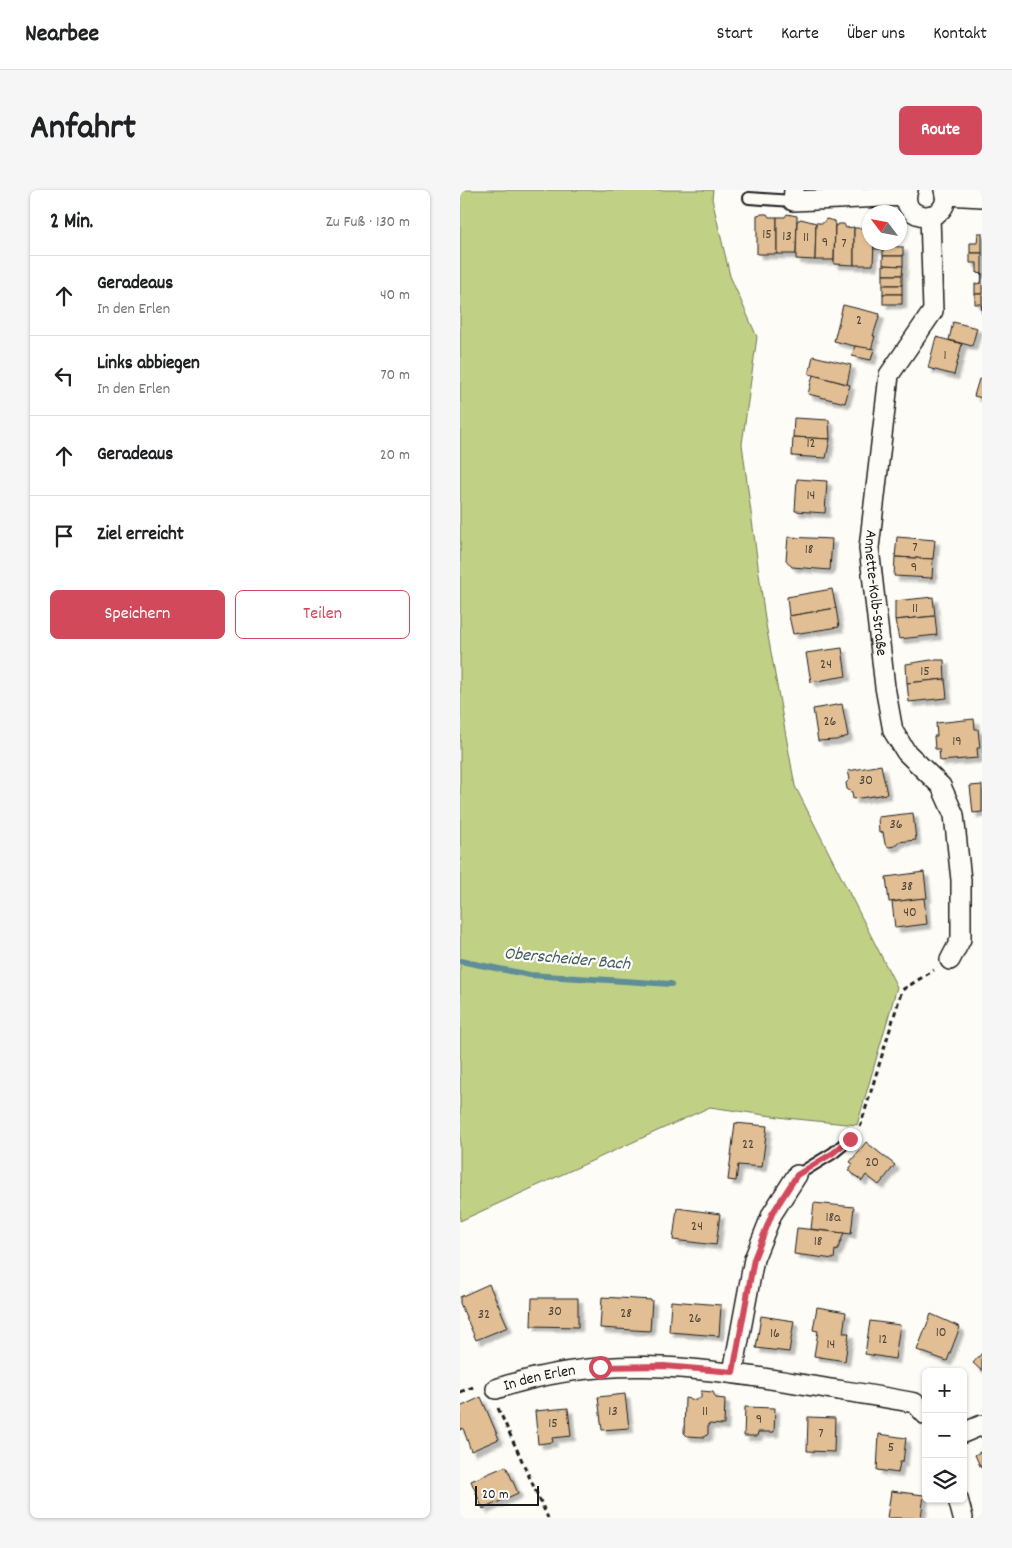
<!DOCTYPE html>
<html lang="de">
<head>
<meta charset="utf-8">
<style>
  body { margin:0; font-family:Dekko,sans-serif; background:#f6f6f6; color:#202124 }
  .controls { position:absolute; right:15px; bottom:15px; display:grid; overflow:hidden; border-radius:8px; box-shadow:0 1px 4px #0004 }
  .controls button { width:45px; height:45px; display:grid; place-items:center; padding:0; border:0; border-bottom:1px solid #e0e0e0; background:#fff; color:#202124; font:25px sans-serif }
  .compass { position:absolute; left:402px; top:15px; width:45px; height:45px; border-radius:50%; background:#fff; box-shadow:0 1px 4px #0004; rotate:302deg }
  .scale { position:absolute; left:15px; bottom:12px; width:64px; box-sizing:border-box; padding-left:5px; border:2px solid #1c1c1c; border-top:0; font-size:14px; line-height:18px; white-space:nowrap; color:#1c1c1c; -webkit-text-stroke:4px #fdfcf7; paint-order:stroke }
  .stop { position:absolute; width:15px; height:15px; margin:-11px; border:4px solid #d1495b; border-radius:50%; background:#fff }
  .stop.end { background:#d1495b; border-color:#fff; box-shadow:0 1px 5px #0008 }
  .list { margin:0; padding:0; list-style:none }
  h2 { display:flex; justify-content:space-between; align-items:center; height:65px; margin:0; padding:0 20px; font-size:21px }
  h2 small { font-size:16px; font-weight:400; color:#757577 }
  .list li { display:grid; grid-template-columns:32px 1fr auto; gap:15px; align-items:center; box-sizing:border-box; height:80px; padding:0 20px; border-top:1px solid #e0e0e0 }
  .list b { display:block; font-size:19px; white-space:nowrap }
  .list p { margin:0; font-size:16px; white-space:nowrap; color:#757577 }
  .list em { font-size:16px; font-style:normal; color:#757577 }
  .actions { display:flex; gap:10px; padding:15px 20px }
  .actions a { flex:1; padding:11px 0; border:1px solid #d1495b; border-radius:8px; text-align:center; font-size:18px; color:#d1495b }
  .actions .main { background:#d1495b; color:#fff }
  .icon { flex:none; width:28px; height:28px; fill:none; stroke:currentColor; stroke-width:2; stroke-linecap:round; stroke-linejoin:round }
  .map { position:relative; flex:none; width:522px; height:1328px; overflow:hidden; border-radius:8px }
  header { display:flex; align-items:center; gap:30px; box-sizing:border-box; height:70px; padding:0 25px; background:#fff; border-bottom:1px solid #e0e0e0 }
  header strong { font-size:24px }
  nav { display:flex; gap:28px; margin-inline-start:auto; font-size:18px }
  .intro { display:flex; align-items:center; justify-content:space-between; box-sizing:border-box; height:120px; padding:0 30px }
  h1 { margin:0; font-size:35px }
  .button { padding:12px 22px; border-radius:8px; background:#d1495b; color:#fff; font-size:18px; font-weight:700 }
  main { display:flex; gap:30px; padding:0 30px }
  aside { flex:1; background:#fff; border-radius:8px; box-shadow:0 1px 4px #0004 }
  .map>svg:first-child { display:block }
</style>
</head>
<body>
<header>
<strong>Nearbee</strong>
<nav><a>Start</a><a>Karte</a><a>Über uns</a><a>Kontakt</a></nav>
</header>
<div class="intro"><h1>Anfahrt</h1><a class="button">Route</a></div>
<main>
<aside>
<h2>2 Min.<small>Zu Fuß · 130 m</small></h2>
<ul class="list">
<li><svg class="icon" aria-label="ahead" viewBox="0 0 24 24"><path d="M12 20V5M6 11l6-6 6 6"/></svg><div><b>Geradeaus</b><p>In den Erlen</p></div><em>40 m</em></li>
<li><svg class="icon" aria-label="left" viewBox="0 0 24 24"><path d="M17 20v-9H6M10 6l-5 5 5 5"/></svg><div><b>Links abbiegen</b><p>In den Erlen</p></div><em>70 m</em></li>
<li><svg class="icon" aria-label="ahead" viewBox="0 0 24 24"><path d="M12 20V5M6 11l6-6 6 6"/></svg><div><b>Geradeaus</b></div><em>20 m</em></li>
<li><svg class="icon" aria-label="arrive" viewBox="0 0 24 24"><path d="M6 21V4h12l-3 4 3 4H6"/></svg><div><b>Ziel erreicht</b></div></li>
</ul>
<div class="actions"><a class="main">Speichern</a><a>Teilen</a></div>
</aside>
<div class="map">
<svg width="522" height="1328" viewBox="0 0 522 1328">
  <defs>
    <filter id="shadow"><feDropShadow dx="4.5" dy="4.5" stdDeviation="1" flood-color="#0004"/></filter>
  </defs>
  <rect width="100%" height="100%" fill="#fdfcf7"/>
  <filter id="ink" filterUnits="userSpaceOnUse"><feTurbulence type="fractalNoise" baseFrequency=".02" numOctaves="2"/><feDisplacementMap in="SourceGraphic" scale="10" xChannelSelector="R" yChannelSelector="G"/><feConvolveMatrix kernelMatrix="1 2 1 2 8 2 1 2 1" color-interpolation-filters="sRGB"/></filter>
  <g filter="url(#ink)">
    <polygon fill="#c0d186" stroke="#6e7651" points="0,0 253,0 252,9 270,86 297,147 282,254 305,429 335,596 437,797 397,935 326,928 250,917 0,1031"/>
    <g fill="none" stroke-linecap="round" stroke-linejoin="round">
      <polyline stroke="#5f8e97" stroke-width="6" points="0,771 70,785 211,794"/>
    </g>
    <g fill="#e1be93" stroke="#1c1c1c" filter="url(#shadow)">
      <polygon points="302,24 307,24 309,27 317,27 317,64 297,64 297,25"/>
      <polygon points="327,24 337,26 336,64 317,64 317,27 325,27"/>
      <polygon points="341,29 356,33 355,70 336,69 337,31"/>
      <polygon points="366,29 375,31 374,70 355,70 356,33 363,33"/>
      <polygon points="379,34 384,34 386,38 394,37 394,75 374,74 375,36"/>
      <polygon points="409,34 410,52 414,52 413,75 394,75 394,38 402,38 404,35"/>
      <polygon points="518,43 522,43 522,63 510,63 510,53 517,53"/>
      <rect x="414" y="52" width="9" height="7"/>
      <polygon points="423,56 443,57 443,66 423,66"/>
      <polygon points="510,63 522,63 522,84 517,83 517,73 510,73"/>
      <polygon points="423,66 443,66 443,76 423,75"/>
      <polygon points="423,75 443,76 442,85 423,85"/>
      <polygon points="517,83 522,84 522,104 515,104 515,94 521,93 522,84"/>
      <rect x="423" y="85" width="19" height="10"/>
      <rect x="423" y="95" width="19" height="9"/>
      <rect x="423" y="104" width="19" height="10"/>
      <polygon points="515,104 522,104 522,124 521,114 515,114"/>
      <polygon points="383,115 420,124 413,146 415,146 411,160 374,151"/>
      <polygon points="493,132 517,138 512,156 489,150"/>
      <polygon points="476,147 502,154 494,185 468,178"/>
      <polygon points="395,156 414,159 411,170 392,166"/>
      <polygon points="353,166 391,175 387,194 349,184"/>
      <polygon points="353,185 390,195 385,213 348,204"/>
      <polygon points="519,189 522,190 522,208 514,206"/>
      <polygon points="334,228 369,230 370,249 333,247"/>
      <polygon points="333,247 370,249 366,268 332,266"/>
      <polygon points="337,289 367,291 365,323 335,321"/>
      <polygon points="328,347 372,349 370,380 332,377 326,370"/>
      <polygon points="437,347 475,350 473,369 435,367"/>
      <polygon points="435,367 473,369 472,388 434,386"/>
      <polygon points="372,399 376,418 329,426 327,407"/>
      <polygon points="473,407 475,426 435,430 435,411"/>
      <polygon points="376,418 379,437 333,444 329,426"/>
      <polygon points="475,426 477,445 439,449 435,430"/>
      <polygon points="382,458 386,486 351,492 346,463"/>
      <polygon points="471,470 484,470 485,489 447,493 446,474"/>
      <polygon points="485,489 487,508 449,512 447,493"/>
      <polygon points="382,514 388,546 376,550 358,551 353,519"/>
      <polygon points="514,529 515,539 518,539 520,558 517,558 518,568 480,571 479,559 475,559 474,546 477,546 476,533"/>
      <polygon points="421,575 427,604 393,609 392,602 387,599 386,593 390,589 388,581"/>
      <polygon points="522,595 522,622 513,623 510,596"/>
      <polygon points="453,623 456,650 438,652 435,656 429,657 425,654 423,642 419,643 418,627"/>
      <polygon points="464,682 467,708 429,712 426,687"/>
      <polygon points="464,708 467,734 435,738 432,712"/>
      <polygon points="275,933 307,936 302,977 278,975 276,991 268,990"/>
      <polygon points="406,952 435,975 419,995 406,985 402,991 388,980 393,974 390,972"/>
      <polygon points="354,1013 394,1017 391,1044 351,1039"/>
      <polygon points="217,1018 260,1024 256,1055 213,1050"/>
      <polygon points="337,1038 384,1043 377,1061 375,1060 374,1069 334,1064"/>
      <polygon points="29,1094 48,1137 16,1150 0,1113 0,1107"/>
      <polygon points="142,1107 192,1110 190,1141 140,1138"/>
      <polygon points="72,1108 118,1108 118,1137 71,1136"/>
      <polygon points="211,1111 261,1115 259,1146 209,1142"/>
      <polygon points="357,1117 386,1122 383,1143 389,1143 385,1171 354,1166 358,1141 353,1140"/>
      <polygon points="471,1124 500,1137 487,1171 457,1160"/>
      <polygon points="301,1126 334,1131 329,1162 296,1158"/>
      <polygon points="410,1131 440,1135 435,1169 405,1164"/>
      <polygon points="522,1163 522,1181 513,1173"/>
      <polygon points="241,1201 253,1202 256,1208 265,1209 264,1235 248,1234 248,1244 245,1247 227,1246 224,1243 225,1208 237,1210 238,1208 241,1208"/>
      <polygon points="165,1204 169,1238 142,1240 138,1207"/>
      <polygon points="21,1207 39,1249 11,1261 3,1238 0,1240 0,1217"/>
      <polygon points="285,1217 315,1218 314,1242 298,1242 297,1246 284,1246"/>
      <polygon points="108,1218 111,1246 92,1248 93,1252 78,1254 75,1221"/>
      <polygon points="348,1227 375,1228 374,1262 347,1261"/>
      <polygon points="419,1244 446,1248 443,1272 440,1272 438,1283 417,1280"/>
      <polygon points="522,1261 522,1278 521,1278 515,1265"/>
      <polygon points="46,1276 58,1303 23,1319 11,1291"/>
      <polygon points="431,1301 464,1305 461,1328 427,1328"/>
    </g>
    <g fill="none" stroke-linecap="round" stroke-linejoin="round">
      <defs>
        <g id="lane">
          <polyline points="289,8 333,11"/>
          <polyline points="337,985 373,963 390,949"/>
        </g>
        <g id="street">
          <polyline points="334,0 333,11 446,6"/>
          <path d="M448,0c-11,35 47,34 36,0"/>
          <polyline points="485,5 522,7"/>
          <path id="s1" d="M470,26l3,95 -44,64 -20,173 16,139 8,44 13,21 35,34 13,29 7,65v59l-11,21"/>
          <polyline points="273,1182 294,1069 312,1024 337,985"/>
          <path id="s2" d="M36,1199c102,-35 196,-23 299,-6 40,7 80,12 120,20l11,12"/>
          <polyline points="503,1243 522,1235"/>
          <polyline points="498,1309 503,1328"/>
        </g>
      </defs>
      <use href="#lane" stroke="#1c1c1c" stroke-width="14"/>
      <use href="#street" stroke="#1c1c1c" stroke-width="22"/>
      <g stroke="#1c1c1c" stroke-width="3" stroke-dasharray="5 4" stroke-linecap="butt">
        <polyline points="400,937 442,800 474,780"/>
        <polyline points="0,1202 16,1196"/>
        <polyline points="38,1218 88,1328"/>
      </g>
      <use href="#lane" stroke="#fdfcf7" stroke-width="10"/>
      <use href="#street" stroke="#fdfcf7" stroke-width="19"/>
    </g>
  </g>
  <g fill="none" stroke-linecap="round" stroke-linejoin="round" filter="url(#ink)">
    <polyline stroke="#d1495b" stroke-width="6" points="140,1177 204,1176 273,1182 294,1069 312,1024 337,985 373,963 390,949"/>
  </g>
  <g text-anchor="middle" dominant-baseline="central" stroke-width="4.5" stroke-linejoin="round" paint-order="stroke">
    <g font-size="14" fill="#4d443a">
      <text x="307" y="45">15</text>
      <text x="327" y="47">13</text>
      <text x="346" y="48">11</text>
      <text x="365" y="53">9</text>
      <text x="384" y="54">7</text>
      <text x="399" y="131">2</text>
      <text x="485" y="166">1</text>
      <text x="351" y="254">12</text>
      <text x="351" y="306">14</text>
      <text x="455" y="358">7</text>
      <text x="349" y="360">18</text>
      <text x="454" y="378">9</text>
      <text x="455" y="419">11</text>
      <text x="366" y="475">24</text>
      <text x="465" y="482">15</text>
      <text x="370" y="532">26</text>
      <text x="497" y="552">19</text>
      <text x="406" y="591">30</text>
      <text x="436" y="635">36</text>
      <text x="447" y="697">38</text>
      <text x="450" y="723">40</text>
      <text x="288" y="955">22</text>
      <text x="412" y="973">20</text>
      <text x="373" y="1028">18a</text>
      <text x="237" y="1037">24</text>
      <text x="358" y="1052">18</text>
      <text x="95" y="1122">30</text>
      <text x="166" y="1124">28</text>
      <text x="24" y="1125">32</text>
      <text x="235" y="1129">26</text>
      <text x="481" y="1143">10</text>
      <text x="315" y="1144">16</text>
      <text x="423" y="1150">12</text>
      <text x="371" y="1155">14</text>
      <text x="153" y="1222">13</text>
      <text x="245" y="1222">11</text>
      <text x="299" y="1230">9</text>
      <text x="93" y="1234">15</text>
      <text x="361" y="1244">7</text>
      <text x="431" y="1258">5</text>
    </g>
    <g font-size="16" fill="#1c1c1c" stroke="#fdfcf7">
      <text stroke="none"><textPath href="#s1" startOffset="392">Annette-Kolb-Straße</textPath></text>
      <text stroke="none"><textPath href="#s2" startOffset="45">In den Erlen</textPath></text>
    </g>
    <g font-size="18" font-style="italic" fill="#435e64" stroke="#fdfcf7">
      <text transform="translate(107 770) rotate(5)">Oberscheider Bach</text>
    </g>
  </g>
</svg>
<div class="controls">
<button>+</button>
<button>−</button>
<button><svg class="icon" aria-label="layers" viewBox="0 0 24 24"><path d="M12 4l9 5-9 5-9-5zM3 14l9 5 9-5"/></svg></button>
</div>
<svg class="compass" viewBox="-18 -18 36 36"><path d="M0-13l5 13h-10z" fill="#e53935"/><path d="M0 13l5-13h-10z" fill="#757577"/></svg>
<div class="scale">20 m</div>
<div class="stop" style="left:140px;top:1177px"></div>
<div class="stop end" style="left:390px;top:949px"></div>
</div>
</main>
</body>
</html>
